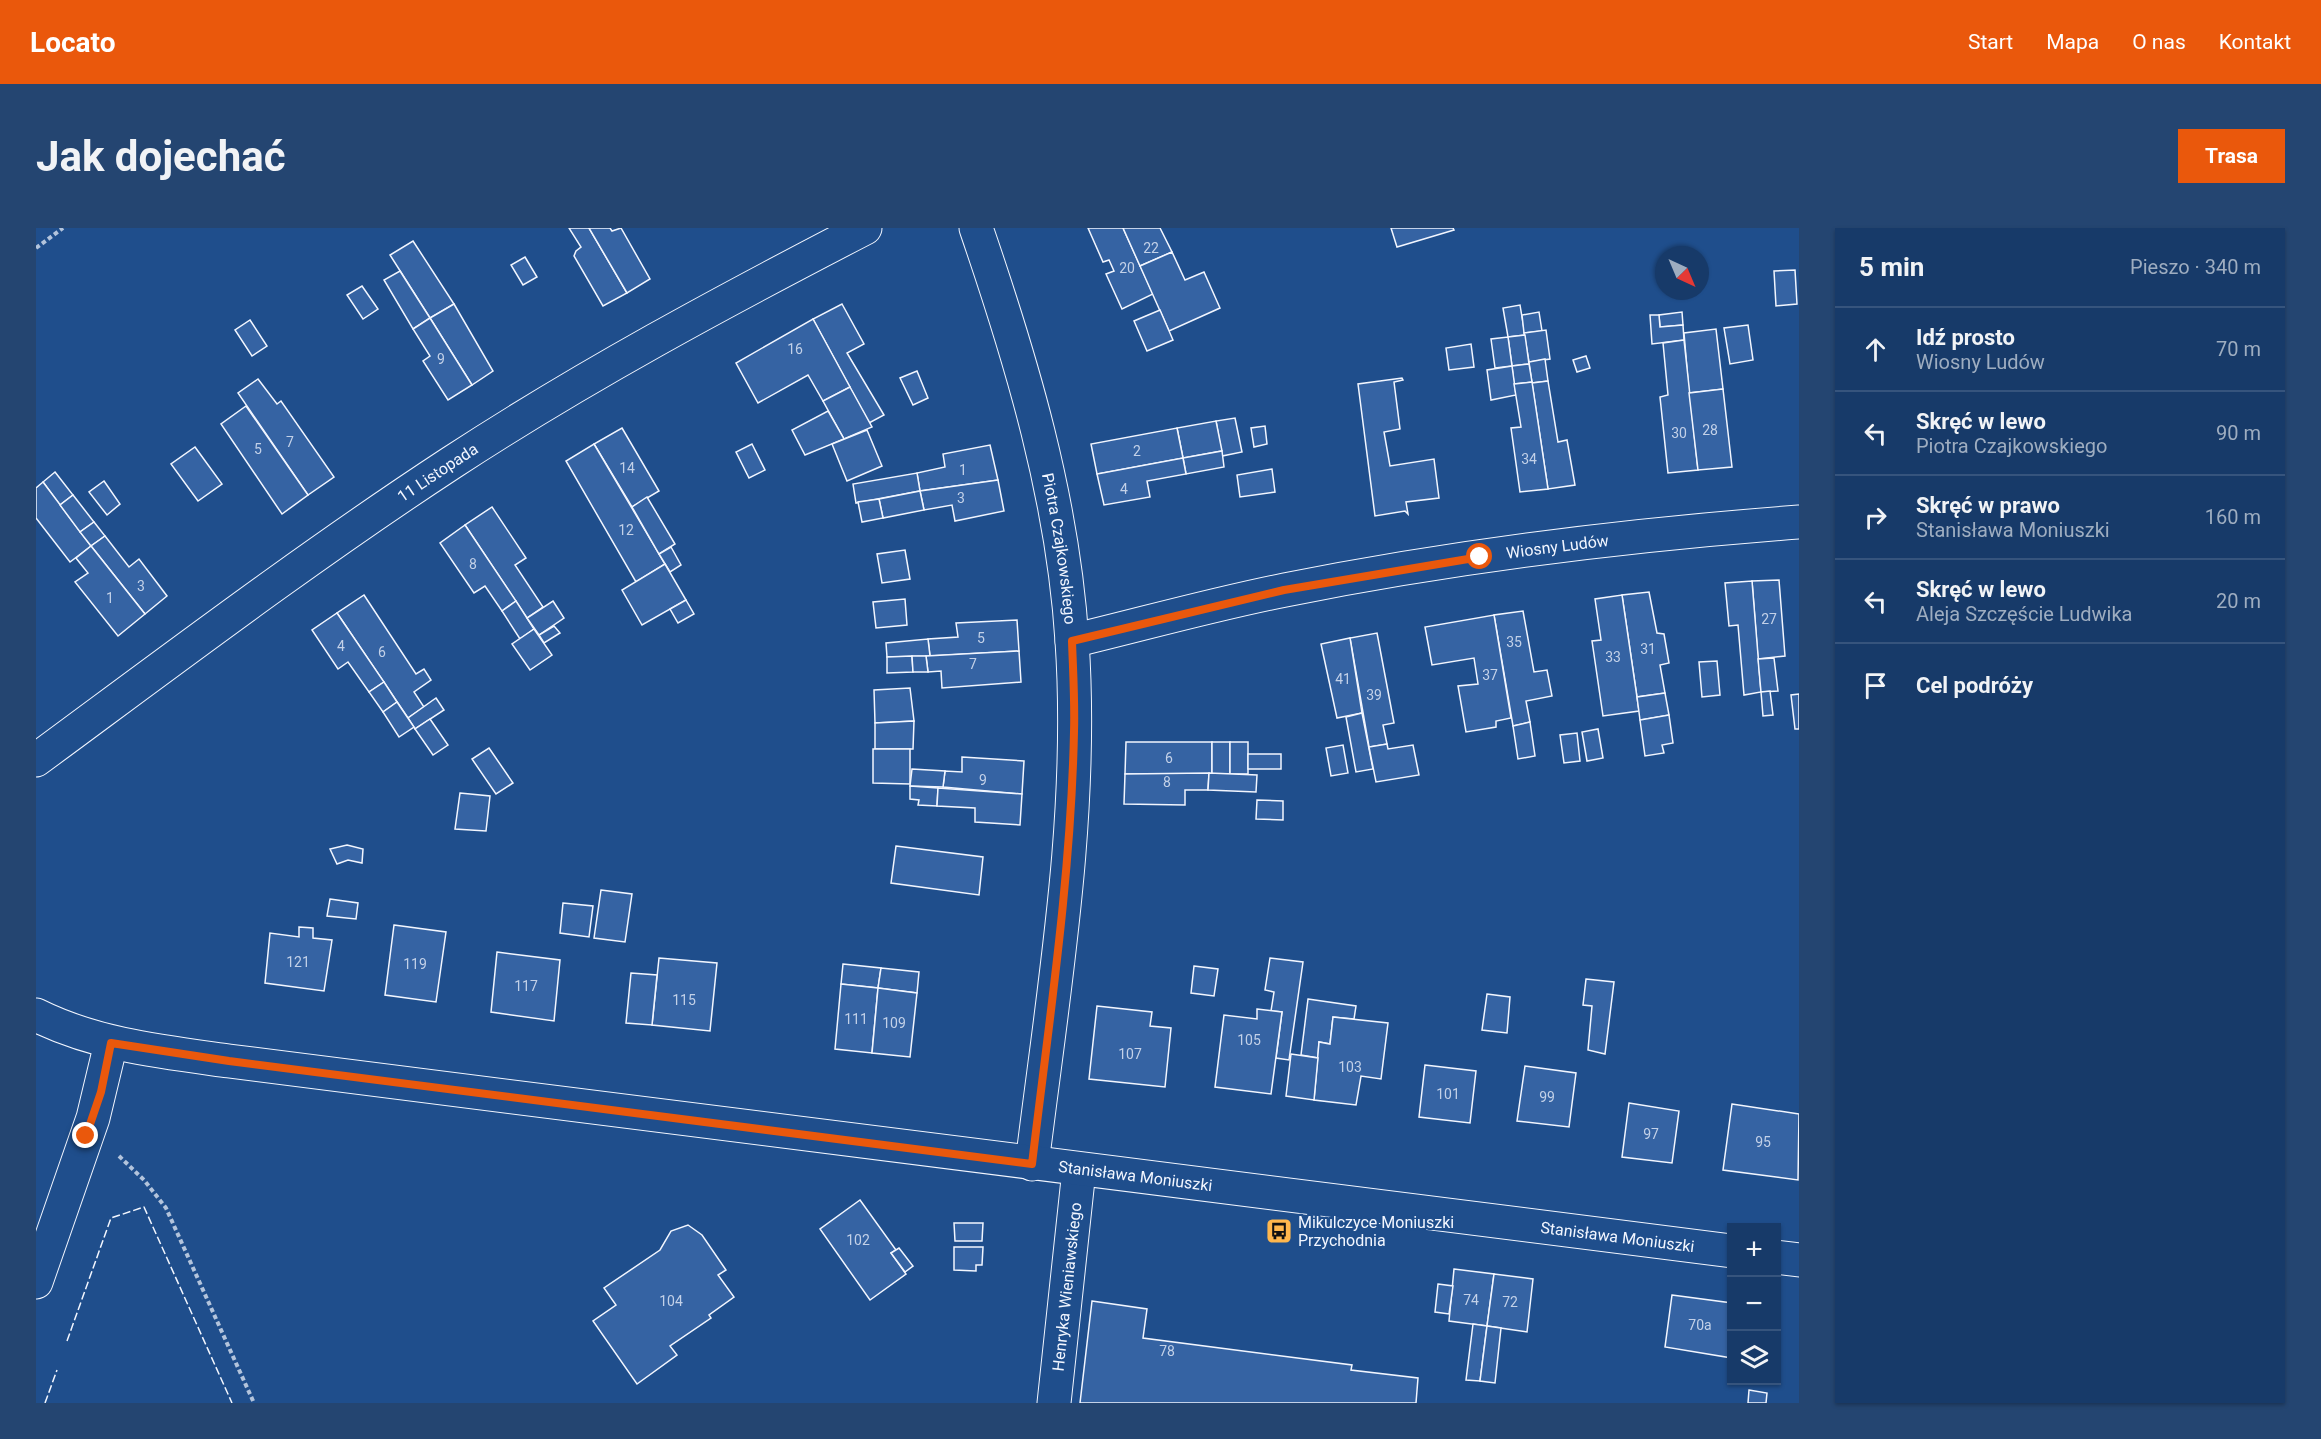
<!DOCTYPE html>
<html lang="pl">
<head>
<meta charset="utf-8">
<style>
  body { margin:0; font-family:Roboto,sans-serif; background:#244571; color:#f1f3f6 }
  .controls { position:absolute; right:18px; bottom:18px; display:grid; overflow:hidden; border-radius:0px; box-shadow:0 2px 4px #0004 }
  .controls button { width:54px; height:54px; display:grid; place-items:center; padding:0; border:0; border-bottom:2px solid #36547d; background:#173a69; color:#f1f3f6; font:30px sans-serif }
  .compass { position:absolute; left:1619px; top:18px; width:54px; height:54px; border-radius:50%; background:#173a69; box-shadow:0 2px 4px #0004; rotate:136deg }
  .stop { position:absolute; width:18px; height:18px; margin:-14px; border:4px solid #ea580c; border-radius:50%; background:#fff }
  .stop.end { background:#ea580c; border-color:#fff; box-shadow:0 2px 6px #0008 }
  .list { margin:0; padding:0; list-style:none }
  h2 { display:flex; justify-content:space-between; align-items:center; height:78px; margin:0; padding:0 24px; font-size:26px }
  h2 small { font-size:20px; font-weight:400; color:#9eadc0 }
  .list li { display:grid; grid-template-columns:39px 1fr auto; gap:18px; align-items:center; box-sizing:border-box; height:84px; padding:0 24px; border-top:2px solid #36547d }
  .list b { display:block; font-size:22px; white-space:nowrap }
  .list p { margin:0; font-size:20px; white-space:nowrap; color:#9eadc0 }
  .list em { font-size:20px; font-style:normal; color:#9eadc0 }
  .icon { flex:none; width:33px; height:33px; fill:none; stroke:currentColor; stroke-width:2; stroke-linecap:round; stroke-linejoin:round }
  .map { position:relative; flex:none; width:1763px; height:1175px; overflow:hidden; border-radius:0px }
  header { display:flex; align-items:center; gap:36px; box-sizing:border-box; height:84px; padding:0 30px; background:#ea580c; color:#fff }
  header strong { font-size:28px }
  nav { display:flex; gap:33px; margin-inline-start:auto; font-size:21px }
  .intro { display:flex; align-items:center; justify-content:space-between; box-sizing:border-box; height:144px; padding:0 36px }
  h1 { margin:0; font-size:42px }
  .button { padding:15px 27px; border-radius:0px; background:#ea580c; color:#fff; font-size:21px; font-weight:700 }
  main { display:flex; gap:36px; padding:0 36px }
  aside { flex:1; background:#173a69; border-radius:0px; box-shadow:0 2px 4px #0004 }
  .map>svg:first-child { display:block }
</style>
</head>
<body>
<header>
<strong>Locato</strong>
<nav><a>Start</a><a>Mapa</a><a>O nas</a><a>Kontakt</a></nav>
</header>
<div class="intro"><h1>Jak dojechać</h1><a class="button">Trasa</a></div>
<main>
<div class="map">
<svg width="1763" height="1175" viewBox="0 0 1763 1175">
  <rect width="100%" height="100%" fill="#1f4e8c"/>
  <g fill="#3563a3" stroke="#f2f6ff" stroke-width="1.5">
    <polygon points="533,0 553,0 591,65 567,78 538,28 540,23 545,19"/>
    <polygon points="553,0 574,0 576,3 585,0 614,51 591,65"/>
    <polygon points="1052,0 1087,0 1117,66 1086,81 1070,46 1078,43 1073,32 1067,34"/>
    <polygon points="1087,0 1124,0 1136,24 1104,38"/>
    <polygon points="1355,0 1417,0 1418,2 1361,19"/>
    <polygon points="377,13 418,76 394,90 354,27"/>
    <polygon points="1136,24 1149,52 1168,44 1184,80 1133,103 1104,38"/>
    <polygon points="489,29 501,49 487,57 475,37"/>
    <polygon points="1759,42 1761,76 1740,78 1738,43"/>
    <polygon points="364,43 394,90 377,101 348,52"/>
    <polygon points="326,58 342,81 327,91 311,67"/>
    <polygon points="418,76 457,143 436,157 394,90"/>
    <polygon points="806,76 828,116 811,125 848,187 833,195 777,91"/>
    <polygon points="1484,77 1489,107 1472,109 1467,80"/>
    <polygon points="1124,82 1137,112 1111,123 1098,93"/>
    <polygon points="1503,84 1506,103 1488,105 1486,87"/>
    <polygon points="1646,84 1647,97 1624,99 1623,87"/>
    <polygon points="1614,87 1623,87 1624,99 1647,97 1648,112 1616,116"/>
    <polygon points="394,90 436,157 412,172 387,133 394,128 377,101"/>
    <polygon points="777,91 814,159 787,173 772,147 722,175 700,135"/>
    <polygon points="214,92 231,118 216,128 199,102"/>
    <polygon points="1712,97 1717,132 1694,136 1688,100"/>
    <polygon points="1680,101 1687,161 1653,165 1648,105"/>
    <polygon points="1510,102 1514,131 1493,134 1488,105"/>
    <polygon points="1489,107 1493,136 1476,138 1472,109"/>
    <polygon points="1472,109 1476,138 1459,140 1455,111"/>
    <polygon points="1648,112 1662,242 1632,245 1624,169 1632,167 1627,115"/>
    <polygon points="1435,116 1438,139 1413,142 1410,120"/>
    <polygon points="1550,128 1554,140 1541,144 1537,132"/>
    <polygon points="1509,131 1512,153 1496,155 1493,134"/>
    <polygon points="1493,136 1496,154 1478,156 1476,138"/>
    <polygon points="1476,138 1480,167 1455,172 1451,142"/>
    <polygon points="881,143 892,170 877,177 864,150"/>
    <polygon points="1366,150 1367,152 1358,154 1364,201 1348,204 1354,238 1398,231 1403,270 1370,274 1372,286 1369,283 1339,288 1322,156"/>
    <polygon points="222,151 241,176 245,173 298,249 272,267 202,165"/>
    <polygon points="1512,153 1522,214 1531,212 1539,257 1512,261 1496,155"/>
    <polygon points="1496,154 1512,261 1484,264 1475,200 1485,199 1478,156"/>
    <polygon points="814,159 836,199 808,211 787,173"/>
    <polygon points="1687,161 1696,239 1662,242 1653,165"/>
    <polygon points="210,178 272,267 246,286 185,196"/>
    <polygon points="792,183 808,211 769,227 756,202"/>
    <polygon points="1199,190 1206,224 1186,228 1180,193"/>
    <polygon points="1180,193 1186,223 1147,230 1141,200"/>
    <polygon points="1229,198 1231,216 1218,219 1215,200"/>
    <polygon points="586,200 623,263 596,279 558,216"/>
    <polygon points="1141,200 1147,230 1061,246 1055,216"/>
    <polygon points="831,202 846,238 811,253 796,216"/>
    <polygon points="558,216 629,336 600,354 530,233"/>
    <polygon points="716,216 729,242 713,250 700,224"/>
    <polygon points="954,217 962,252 884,263 881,245 909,239 907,226"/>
    <polygon points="159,219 186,256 162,273 135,236"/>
    <polygon points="1186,223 1188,239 1150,246 1147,230"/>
    <polygon points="1147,230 1150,246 1111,253 1114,269 1068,277 1061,246"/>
    <polygon points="1236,241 1239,264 1204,269 1201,247"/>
    <polygon points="19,244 37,267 24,277 7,254"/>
    <polygon points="881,245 884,263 820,275 817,256"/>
    <polygon points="962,252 968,283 919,293 916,277 888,282 884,263"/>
    <polygon points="68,253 84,276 71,287 53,264"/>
    <polygon points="7,254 55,318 34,334 0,290 0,260"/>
    <polygon points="884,263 888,282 847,290 843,271"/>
    <polygon points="37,267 58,294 44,304 24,277"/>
    <polygon points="611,269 639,316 623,326 596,279"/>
    <polygon points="843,271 847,290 826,294 822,274"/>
    <polygon points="456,279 490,330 479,337 507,379 491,390 429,297"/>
    <polygon points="58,294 69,308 55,318 44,304"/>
    <polygon points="429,297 480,373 466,383 449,358 438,365 404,315"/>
    <polygon points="69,308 93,339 103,331 131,368 109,386 55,318"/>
    <polygon points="55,318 109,386 82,408 39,354 52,345 40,330"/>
    <polygon points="635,319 645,337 634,344 623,326"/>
    <polygon points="869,322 874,351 846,355 841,326"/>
    <polygon points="629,336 650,372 606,397 586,362"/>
    <polygon points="1743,352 1749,428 1722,431 1716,353"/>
    <polygon points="1716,353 1725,464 1708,467 1702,397 1693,398 1689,355"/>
    <polygon points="1613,364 1621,405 1628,406 1633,435 1624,437 1629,465 1601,469 1586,367"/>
    <polygon points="328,367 380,446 388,441 395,452 378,464 388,479 372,490 301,385"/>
    <polygon points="1586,367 1603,483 1567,488 1556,413 1565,412 1559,371"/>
    <polygon points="869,371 871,397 840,400 837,374"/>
    <polygon points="650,372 658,386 642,395 634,381"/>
    <polygon points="480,373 498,401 484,411 466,383"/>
    <polygon points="517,373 528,390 503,407 491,390"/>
    <polygon points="1487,383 1498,444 1511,442 1516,468 1490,473 1494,494 1477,498 1458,387"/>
    <polygon points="301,385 348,454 333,464 312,434 302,441 276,402"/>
    <polygon points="1458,387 1475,490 1460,493 1460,499 1430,504 1422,458 1442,456 1438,430 1396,437 1389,399"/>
    <polygon points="981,392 983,423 894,428 892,411 922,409 920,395"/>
    <polygon points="518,398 524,405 508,415 503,407"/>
    <polygon points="498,401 516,427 494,442 476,416"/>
    <polygon points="1341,405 1358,495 1347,497 1351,516 1333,519 1314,410"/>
    <polygon points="1314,410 1326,485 1301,490 1285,416"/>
    <polygon points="892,411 894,428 851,429 850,415"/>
    <polygon points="983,423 985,454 906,460 905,443 892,444 890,428"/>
    <polygon points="876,428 877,444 851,445 851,429"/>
    <polygon points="876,428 890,428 892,444 877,444"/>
    <polygon points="1738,430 1742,463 1725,464 1722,431"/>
    <polygon points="1681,433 1684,467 1666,469 1663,434"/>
    <polygon points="348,454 361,474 347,484 333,464"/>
    <polygon points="874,460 878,493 839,495 838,462"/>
    <polygon points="1734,463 1737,487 1727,488 1725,464"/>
    <polygon points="1629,465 1633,487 1604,492 1601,469"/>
    <polygon points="1763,466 1763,501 1759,501 1755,467"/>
    <polygon points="400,470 408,482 379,501 372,490"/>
    <polygon points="361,474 378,499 363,509 347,484"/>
    <polygon points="1326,485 1337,541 1320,544 1310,489"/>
    <polygon points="1633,487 1637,515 1626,517 1628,525 1609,528 1604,492"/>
    <polygon points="394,491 412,517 397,527 379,501"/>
    <polygon points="878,493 877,521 839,521 839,495"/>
    <polygon points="1494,494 1499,528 1482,531 1477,498"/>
    <polygon points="1562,501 1567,530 1551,533 1546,504"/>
    <polygon points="1541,505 1544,533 1528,535 1524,507"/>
    <polygon points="1090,514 1176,514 1176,546 1089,546"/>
    <rect x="1176" y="514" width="18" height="32"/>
    <rect x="1194" y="514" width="18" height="32"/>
    <polygon points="1351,516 1352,521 1377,517 1383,547 1340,554 1333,519"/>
    <polygon points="1307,517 1312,545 1295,548 1290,520"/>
    <polygon points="453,520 477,555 460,566 436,531"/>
    <polygon points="837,521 874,521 874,556 837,555"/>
    <rect x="1212" y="526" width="33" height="15"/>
    <polygon points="926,529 988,533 986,566 907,559 909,543 926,544"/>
    <polygon points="876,541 909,543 907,559 874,558"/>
    <polygon points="1173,545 1172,562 1149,562 1149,577 1088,576 1089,546"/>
    <polygon points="1173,545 1221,547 1220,564 1172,562"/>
    <polygon points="874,558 902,560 901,578 882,577 883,572 874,571"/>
    <polygon points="902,560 986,566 984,597 939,594 939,580 901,578"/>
    <polygon points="424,565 454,568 450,603 419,601"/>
    <polygon points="1221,572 1247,573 1247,592 1220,591"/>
    <polygon points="311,617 327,621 326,635 312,632 301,636 294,621"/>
    <polygon points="860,618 947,629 943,667 855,655"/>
    <polygon points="565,662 596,666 589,714 558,710"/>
    <polygon points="294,671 322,675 320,691 291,688"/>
    <polygon points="527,675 557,678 553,709 524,705"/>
    <polygon points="358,697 410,704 400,774 349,767"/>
    <polygon points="263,699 277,700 277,710 296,712 288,763 229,755 234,705 263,709"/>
    <polygon points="461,724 524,732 518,793 455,784"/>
    <polygon points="623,730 681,735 674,803 616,797"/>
    <polygon points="1234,730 1267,734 1253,832 1240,830 1246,784 1235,783 1238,764 1229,762"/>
    <polygon points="807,736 845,740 842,760 805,756"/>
    <polygon points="1158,738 1182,741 1178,768 1155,765"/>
    <polygon points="845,740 883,744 881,765 842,760"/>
    <polygon points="595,745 621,747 616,797 590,795"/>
    <polygon points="1550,751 1578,754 1569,826 1552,822 1556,778 1547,777"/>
    <polygon points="805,756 842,760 836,825 799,821"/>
    <polygon points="842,760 881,765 874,829 836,825"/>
    <polygon points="1451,766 1474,769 1471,805 1446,802"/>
    <polygon points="1272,771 1320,778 1318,791 1297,789 1294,816 1283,814 1282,830 1265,827"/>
    <polygon points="1061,778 1116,784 1114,798 1135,800 1129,859 1053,851"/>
    <polygon points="1221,781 1246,784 1235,866 1179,859 1188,787 1221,791"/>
    <polygon points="1297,789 1352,795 1345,851 1325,848 1320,877 1278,872 1283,814 1294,816"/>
    <polygon points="1255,826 1282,830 1278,872 1250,868"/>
    <polygon points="1389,837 1440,843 1434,895 1383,889"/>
    <polygon points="1489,838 1540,845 1533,899 1481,893"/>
    <polygon points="1593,875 1643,883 1636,935 1586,929"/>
    <polygon points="1696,876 1763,886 1762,952 1687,942"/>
    <polygon points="824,972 860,1022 855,1025 870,1046 834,1072 784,1001"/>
    <polygon points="918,995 947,995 946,1013 919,1013"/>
    <polygon points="652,997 666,1007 690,1042 682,1047 698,1069 673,1087 675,1090 634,1118 641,1127 601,1156 557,1093 580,1077 568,1060 624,1022 635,1003"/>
    <polygon points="918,1019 947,1019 946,1037 940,1037 940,1043 918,1042"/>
    <polygon points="863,1020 877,1038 869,1044 855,1025"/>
    <polygon points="1418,1041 1458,1046 1451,1098 1413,1093"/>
    <polygon points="1458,1046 1497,1051 1491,1104 1451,1098"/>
    <polygon points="1402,1056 1417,1058 1413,1086 1399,1084"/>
    <polygon points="1636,1067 1696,1075 1696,1130 1629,1119"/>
    <polygon points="1056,1073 1111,1081 1107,1110 1316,1137 1315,1142 1382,1150 1380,1175 1044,1175"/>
    <polygon points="1437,1096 1451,1098 1444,1153 1430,1152"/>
    <polygon points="1451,1098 1465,1100 1459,1155 1444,1153"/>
    <polygon points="1713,1162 1731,1165 1730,1175 1712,1175"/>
  </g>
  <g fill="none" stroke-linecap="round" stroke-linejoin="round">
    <defs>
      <g id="minor">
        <path id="s1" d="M940,0c46,134 87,271 96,413 12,174 -19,351 -40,523"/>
        <path id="s2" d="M1036,413c71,-17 142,-37 213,-51 169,-34 342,-55 514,-68"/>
        <polyline points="0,1054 57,890 75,815"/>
        <path id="s3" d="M1018,1175l25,-233"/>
      </g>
      <g id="tertiary">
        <path id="s4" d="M0,532c137,-101 273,-204 415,-297 133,-87 273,-162 414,-235"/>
        <path id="s5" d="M0,787c60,30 127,37 193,46l1503,190"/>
        <polyline points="1740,1029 1763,1032"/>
      </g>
    </defs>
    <use href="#minor" stroke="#f2f6ff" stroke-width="35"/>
    <use href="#tertiary" stroke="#f2f6ff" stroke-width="35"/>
    <g stroke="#b3c4dc" stroke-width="4" stroke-dasharray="4.5 3" stroke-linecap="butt">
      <polyline points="0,20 27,0"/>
      <polyline points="83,928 108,952 130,980 218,1175"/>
    </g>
    <use href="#minor" stroke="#1f4e8c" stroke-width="33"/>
    <use href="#tertiary" stroke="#1f4e8c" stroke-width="33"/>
    <g stroke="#f2f6ff" stroke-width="1.5" stroke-dasharray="8 3" stroke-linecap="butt">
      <polyline points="31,1113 75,990 108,979 196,1175"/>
      <polyline points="9,1175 21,1142"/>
    </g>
  </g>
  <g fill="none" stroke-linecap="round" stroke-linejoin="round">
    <path stroke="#ea580c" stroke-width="8" d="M50,908l15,-44 10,-49 118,18 803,103c17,-143 39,-287 42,-432 1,-30 -1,-61 -2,-91l212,-51 196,-33"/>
  </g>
  <defs>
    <symbol id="bus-square" viewBox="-11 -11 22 22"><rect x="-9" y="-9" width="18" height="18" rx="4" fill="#ffb74d" stroke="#1f4e8c"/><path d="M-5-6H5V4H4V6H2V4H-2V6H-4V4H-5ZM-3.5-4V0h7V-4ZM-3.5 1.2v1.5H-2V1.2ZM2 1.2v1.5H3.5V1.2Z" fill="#111"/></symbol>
  </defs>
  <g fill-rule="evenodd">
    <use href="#bus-square" x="1228" y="988" width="30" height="30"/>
  </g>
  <g text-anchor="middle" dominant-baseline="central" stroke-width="4.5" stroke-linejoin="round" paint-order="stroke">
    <g font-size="14" fill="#c3d1e8">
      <text x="1115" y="20">22</text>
      <text x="1091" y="40">20</text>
      <text x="759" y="121">16</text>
      <text x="405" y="131">9</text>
      <text x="1674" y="202">28</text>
      <text x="1643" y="205">30</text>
      <text x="254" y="214">7</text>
      <text x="222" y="221">5</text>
      <text x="1101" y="223">2</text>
      <text x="1493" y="231">34</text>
      <text x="591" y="240">14</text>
      <text x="927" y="242">1</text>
      <text x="1088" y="261">4</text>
      <text x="925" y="270">3</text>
      <text x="590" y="302">12</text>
      <text x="437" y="336">8</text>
      <text x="105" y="358">3</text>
      <text x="74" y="370">1</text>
      <text x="1733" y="391">27</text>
      <text x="945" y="410">5</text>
      <text x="1478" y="414">35</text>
      <text x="305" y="418">4</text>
      <text x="1612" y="421">31</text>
      <text x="346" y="424">6</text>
      <text x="1577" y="429">33</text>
      <text x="937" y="436">7</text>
      <text x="1454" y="447">37</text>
      <text x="1307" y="451">41</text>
      <text x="1338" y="467">39</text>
      <text x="1133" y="530">6</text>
      <text x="947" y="552">9</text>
      <text x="1131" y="554">8</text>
      <text x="262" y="734">121</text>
      <text x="379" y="736">119</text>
      <text x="490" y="758">117</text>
      <text x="648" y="772">115</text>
      <text x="820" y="791">111</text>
      <text x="858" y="795">109</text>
      <text x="1213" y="812">105</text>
      <text x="1094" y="826">107</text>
      <text x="1314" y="839">103</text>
      <text x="1412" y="866">101</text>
      <text x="1511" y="869">99</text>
      <text x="1615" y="906">97</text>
      <text x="1727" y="914">95</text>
      <text x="822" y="1012">102</text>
      <text x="1435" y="1072">74</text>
      <text x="635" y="1073">104</text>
      <text x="1474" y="1074">72</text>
      <text x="1664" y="1097">70a</text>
      <text x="1131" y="1123">78</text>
    </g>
    <g font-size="16" fill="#f2f6ff" stroke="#1f4e8c">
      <text stroke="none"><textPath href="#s4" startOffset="494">11 Listopada</textPath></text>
      <text stroke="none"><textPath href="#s2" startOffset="495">Wiosny Ludów</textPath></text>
      <text stroke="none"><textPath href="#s1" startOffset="332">Piotra Czajkowskiego</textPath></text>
      <text stroke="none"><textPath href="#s5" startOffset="1113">Stanisława Moniuszki</textPath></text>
      <text stroke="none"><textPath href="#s5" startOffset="1599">Stanisława Moniuszki</textPath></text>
      <text stroke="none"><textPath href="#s3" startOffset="117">Henryka Wieniawskiego</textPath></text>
    </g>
    <g font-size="16" fill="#f2f6ff" stroke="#1f4e8c" text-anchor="start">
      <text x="1262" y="994">Mikulczyce Moniuszki<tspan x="1262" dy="18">Przychodnia</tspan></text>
    </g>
  </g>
</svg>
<div class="controls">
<button>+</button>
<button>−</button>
<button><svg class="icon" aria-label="layers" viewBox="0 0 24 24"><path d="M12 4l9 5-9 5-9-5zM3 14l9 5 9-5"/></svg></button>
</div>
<svg class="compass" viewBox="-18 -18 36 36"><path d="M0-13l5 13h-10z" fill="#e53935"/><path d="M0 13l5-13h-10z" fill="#9eadc0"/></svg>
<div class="stop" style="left:1444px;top:329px"></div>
<div class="stop end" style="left:50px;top:908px"></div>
</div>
<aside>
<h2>5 min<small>Pieszo · 340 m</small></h2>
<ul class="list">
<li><svg class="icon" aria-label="ahead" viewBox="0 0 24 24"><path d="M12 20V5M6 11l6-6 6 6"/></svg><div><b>Idź prosto</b><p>Wiosny Ludów</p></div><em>70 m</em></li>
<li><svg class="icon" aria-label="left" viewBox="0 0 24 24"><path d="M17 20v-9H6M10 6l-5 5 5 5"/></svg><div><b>Skręć w lewo</b><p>Piotra Czajkowskiego</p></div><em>90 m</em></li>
<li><svg class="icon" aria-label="right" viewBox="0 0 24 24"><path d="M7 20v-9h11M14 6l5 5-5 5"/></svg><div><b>Skręć w prawo</b><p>Stanisława Moniuszki</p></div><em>160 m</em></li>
<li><svg class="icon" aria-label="left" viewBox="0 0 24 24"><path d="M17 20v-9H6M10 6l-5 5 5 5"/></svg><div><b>Skręć w lewo</b><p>Aleja Szczęście Ludwika</p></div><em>20 m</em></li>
<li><svg class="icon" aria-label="arrive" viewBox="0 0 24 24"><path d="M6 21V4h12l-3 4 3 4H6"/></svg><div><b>Cel podróży</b></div></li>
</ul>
</aside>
</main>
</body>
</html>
